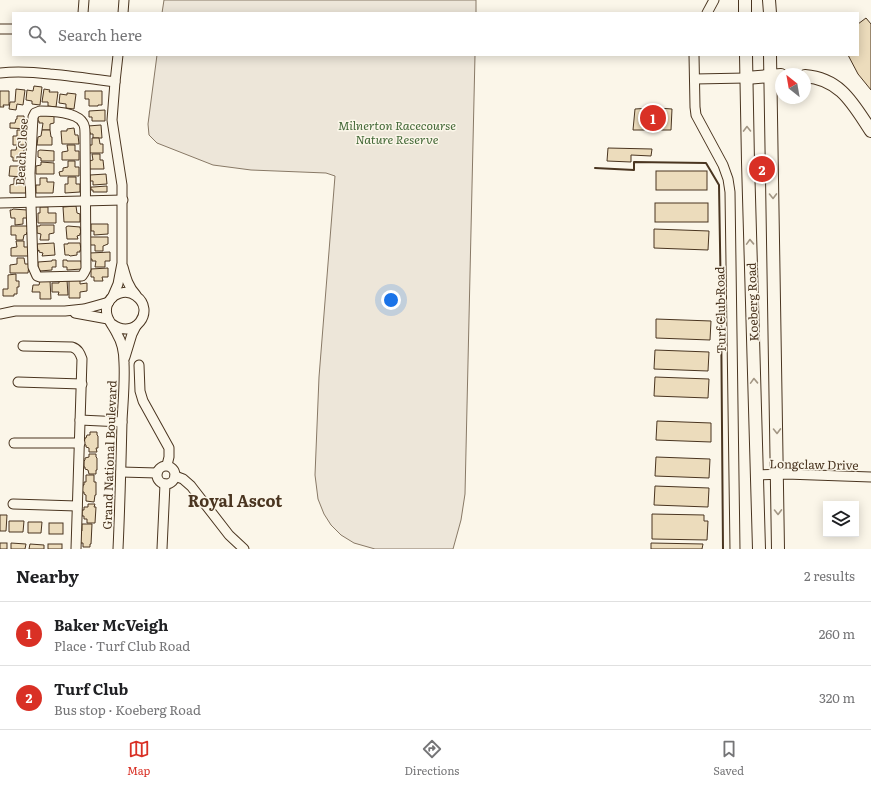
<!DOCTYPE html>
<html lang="en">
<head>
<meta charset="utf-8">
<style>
  body { margin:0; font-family:Literata,serif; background:#f6f6f6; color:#202124 }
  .controls { position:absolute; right:12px; bottom:12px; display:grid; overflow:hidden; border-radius:0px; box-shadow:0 2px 10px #0003 }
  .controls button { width:36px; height:36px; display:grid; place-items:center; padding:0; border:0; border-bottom:1px solid #e0e0e0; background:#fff; color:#202124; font:20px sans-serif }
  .compass { position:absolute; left:775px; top:68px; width:36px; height:36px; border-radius:50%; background:#fff; box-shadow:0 2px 10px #0003; rotate:329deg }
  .you { position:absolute; left:391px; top:300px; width:14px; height:14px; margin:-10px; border:3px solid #fff; border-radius:50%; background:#1a73e8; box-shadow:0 0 0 6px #1a73e833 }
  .badge { display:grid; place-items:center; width:26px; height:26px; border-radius:50%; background:#d93025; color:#fff; font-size:13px; font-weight:700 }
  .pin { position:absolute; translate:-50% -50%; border:2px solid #fff; box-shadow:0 1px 4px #0006 }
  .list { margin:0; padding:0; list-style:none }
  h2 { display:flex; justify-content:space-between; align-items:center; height:52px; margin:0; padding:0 16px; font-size:17px }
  h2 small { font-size:13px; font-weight:400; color:#757577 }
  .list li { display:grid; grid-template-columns:26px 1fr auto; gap:12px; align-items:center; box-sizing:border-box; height:64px; padding:0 16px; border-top:1px solid #e0e0e0 }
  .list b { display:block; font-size:15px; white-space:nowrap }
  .list p { margin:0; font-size:13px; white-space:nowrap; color:#757577 }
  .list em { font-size:13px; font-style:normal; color:#757577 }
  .icon { flex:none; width:22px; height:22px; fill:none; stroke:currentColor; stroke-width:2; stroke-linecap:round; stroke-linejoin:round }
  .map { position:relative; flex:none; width:871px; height:549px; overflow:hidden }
  .search { position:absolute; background:#fff; box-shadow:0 2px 10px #0003; left:12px; right:12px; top:12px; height:44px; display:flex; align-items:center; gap:10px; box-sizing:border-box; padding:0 14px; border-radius:0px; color:#757577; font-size:15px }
  .sheet { height:180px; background:#fff }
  nav { display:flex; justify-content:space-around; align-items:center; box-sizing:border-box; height:56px; border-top:1px solid #e0e0e0; background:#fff; font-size:11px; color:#757577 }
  nav a { display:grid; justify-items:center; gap:2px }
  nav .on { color:#d93025 }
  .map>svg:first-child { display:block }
</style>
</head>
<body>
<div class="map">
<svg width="871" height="549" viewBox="0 0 871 549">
  <rect width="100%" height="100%" fill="#fbf6e9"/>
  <g fill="#ede6d9" stroke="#887966">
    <polygon points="164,0 476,0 476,13 162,13"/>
    <polygon points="157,55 475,55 465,494 461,520 453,549 375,549 354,543 341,535 331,525 324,514 318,499 315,475 319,377 335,176 326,173 251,170 213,165 157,143 149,135 148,124"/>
  </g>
  <g fill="#ecdcbc" stroke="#4a3520">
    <polygon points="866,18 871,24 871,90 858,74 848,55 858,55 858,24"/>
    <polygon points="34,86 42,87 40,105 32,104 32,101 26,100 27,90 33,91"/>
    <polygon points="16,89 25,90 23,105 17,104 16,110 9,109 10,102 15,102"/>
    <polygon points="44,89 50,90 49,92 58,92 56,107 48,106 48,102 42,102"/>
    <polygon points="0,91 9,91 9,105 3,105 4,107 0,107"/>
    <polygon points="85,91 102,91 102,105 98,105 98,106 89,106 89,99 85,99"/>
    <polygon points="67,93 76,94 74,109 66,108 66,104 59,103 60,94 67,95"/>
    <polygon points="651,108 651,111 658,111 658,108 672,109 671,130 658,130 658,126 651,126 651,130 633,130 635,109"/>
    <polygon points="105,110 105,121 92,121 92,117 89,117 89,111"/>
    <polygon points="38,115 54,115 54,123 50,124 50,130 42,130 43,123 39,123 39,121 38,121"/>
    <polygon points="17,116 24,116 24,120 28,120 28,129 10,128 10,123 15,123 16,119 17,119"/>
    <polygon points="101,125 102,138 93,138 93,134 90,134 90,132 89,132 88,126"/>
    <polygon points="74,128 75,135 78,135 79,144 62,144 61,131 67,131 67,129"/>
    <polygon points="17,130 24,130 24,136 28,137 28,145 13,145 13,136 17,136"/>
    <polygon points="42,130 50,130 51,137 52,137 52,145 37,145 38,137 41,136"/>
    <polygon points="92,138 99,138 100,144 103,144 103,153 89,153 88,145 92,145"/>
    <polygon points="67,145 75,145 75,151 79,151 79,160 62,160 62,152 68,151"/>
    <polygon points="17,146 24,146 24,153 28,153 27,161 13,161 13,157 11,157 11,150 16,150"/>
    <polygon points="608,148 652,149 651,156 631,155 631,162 607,161"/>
    <polygon points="40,150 54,151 54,161 41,161 41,158 38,157 38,151"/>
    <polygon points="92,154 100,154 100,160 103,160 104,169 89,169 89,161 93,160"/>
    <polygon points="68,161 75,161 75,167 79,167 79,176 60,176 59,172 63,171 63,168 68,167"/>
    <polygon points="41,162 54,163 54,174 36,174 36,166 41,165"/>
    <polygon points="10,166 24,166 24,167 26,167 26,173 24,172 24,177 9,176"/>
    <rect x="656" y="171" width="51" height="19"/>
    <polygon points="106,174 107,184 93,185 93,181 90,181 90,175"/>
    <polygon points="68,177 76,177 76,184 80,184 80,192 65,193 65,184 68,184"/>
    <polygon points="14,178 23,178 23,185 27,185 26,193 10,193 10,185 14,184"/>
    <polygon points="40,178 47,178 47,182 54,182 53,193 36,193 36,185 40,185"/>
    <polygon points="107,186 107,192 93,192 93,190 91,190 91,187 93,187"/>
    <rect x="655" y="203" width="53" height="19"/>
    <polygon points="76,206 77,213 80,214 80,222 64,222 63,207"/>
    <polygon points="40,207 48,207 48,213 56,213 56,223 38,223 38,213 40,213"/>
    <polygon points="13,209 27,210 27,218 23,218 23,224 15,225 15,218 11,218 10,210 12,210"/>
    <polygon points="91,224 108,224 108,234 94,235 94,231 91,231"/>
    <polygon points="40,225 54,225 54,233 49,234 49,240 40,240 41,234 37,233 37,226 40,226"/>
    <polygon points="11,226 28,226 28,232 26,233 27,234 24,235 23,240 16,240 16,235 11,235"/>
    <polygon points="68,226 80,227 81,233 80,233 80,235 77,236 78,239 67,239 66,227"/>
    <polygon points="654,229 709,231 708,250 654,248"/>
    <polygon points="90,237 108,237 108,244 103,246 103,251 95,251 95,245 90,245"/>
    <polygon points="16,241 24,241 24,247 28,247 29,256 11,256 11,248 17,247"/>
    <polygon points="54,243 55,255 42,256 43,253 39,252 39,250 38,251 37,244"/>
    <polygon points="68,243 80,243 81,250 80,250 80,252 77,252 77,255 70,256 69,255 65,255 64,244 68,244"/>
    <polygon points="110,252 110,261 105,261 105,267 95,267 96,261 92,261 92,259 90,259 90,253"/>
    <polygon points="17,258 24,258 25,264 29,264 28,273 10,273 10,265 17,264"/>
    <polygon points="52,260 56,260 56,267 52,267 52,270 40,271 40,270 38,270 38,262 52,261"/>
    <polygon points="63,260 67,260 67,261 81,261 82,269 67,270 67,267 63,267"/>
    <polygon points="108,268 108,277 102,277 103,281 94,281 94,277 91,277 91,269"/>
    <polygon points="16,274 16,281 19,281 19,287 17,287 17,294 14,294 14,296 3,296 3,289 8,289 8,275"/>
    <polygon points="59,280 67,280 68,295 58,295 59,292 52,292 52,283 59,283"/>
    <polygon points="69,280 80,280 80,284 87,283 87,291 80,292 80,298 69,298"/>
    <polygon points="40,281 50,281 51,299 40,299 40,292 32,292 33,285 39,285"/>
    <polygon points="656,319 711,321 710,340 656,338"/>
    <polygon points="655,350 709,352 708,371 654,369"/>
    <polygon points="655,377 709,379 708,398 654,396"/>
    <polygon points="657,421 711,423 711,442 656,440"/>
    <polygon points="90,432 97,432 97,435 98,436 98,448 96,448 97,452 89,452 89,448 86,447 86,445 84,444 85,438 86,438 87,435 90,435"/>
    <polygon points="89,454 96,454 96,457 97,458 97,470 96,470 96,474 89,474 88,470 85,469 85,467 84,467 84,461 85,460 85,458 89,457"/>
    <polygon points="656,457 710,459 709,478 655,476"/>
    <polygon points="86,475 94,475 94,482 96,482 96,495 95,495 94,502 86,501 86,495 84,494 84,492 82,492 83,485 84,485 84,482 86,482"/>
    <polygon points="655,486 709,488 708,507 654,505"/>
    <polygon points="88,504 95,504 94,507 96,507 95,523 87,523 87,519 84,519 84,516 82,516 82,510 84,510 84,507 88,507"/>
    <polygon points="652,514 704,515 704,521 708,521 707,540 652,539"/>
    <polygon points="0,515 7,515 6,531 0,531"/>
    <polygon points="9,521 24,521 23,532 9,532"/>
    <polygon points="28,522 42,522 41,533 28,533"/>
    <rect x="49" y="523" width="14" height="11"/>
    <polygon points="82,524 92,524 91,544 90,544 90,547 83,547 83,543 79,543 80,531 82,531"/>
    <rect x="0" y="543" width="7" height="6"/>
    <polygon points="11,543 26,544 25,549 11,549"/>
    <polygon points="651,543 703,544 702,549 651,549"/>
    <polygon points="30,544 44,545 44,549 29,549"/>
    <rect x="48" y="544" width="14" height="5"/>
  </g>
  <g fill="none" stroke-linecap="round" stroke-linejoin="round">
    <defs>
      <g id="minor">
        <polyline points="83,13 84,0"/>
        <polyline points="123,13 124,0"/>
        <polyline points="707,13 714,0"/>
        <polyline points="0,29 13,29"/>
        <polyline points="694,55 695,107 696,115 723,165 728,179 730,192 735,549"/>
        <path d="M0,73c16,-2 33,-1 50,1 22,2 43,5 65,8"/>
        <polyline points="695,79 746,78"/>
        <path d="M40,111c11,0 37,1 43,12 2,3 2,7 2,10l1,136 -2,4 -2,3 -42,1 -3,-1 -4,-9 -3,-94 3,-56 2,-4z"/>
        <polyline points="0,203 123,200"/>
        <path d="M123,267c3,11 5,19 13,28"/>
        <polyline points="112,298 118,284 122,263 122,185 112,120 115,82 118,55"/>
        <polyline points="75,313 108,319"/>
        <polyline points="0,314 15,311 65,311 84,309 95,306 109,302"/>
        <path d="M112,324c23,17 44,-14 24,-28 -10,-8 -26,-2 -29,10 -3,11 6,19 10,28 5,8 7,20 7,29 1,19 -1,39 -2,58 -1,43 -2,85 -4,128"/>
        <path d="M23,346l49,1c6,2 8,6 10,12l-6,190"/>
        <polyline points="125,357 132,334 136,326"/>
        <polyline points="139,365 140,391 143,401 169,448 169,457 167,465"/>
        <polyline points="18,382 82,384"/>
        <polyline points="80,420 122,422"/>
        <polyline points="14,443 80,443"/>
        <circle cx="166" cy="475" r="9"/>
        <polyline points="121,472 157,473"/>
        <polyline points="757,475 786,474 871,477"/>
        <polyline points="175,476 183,479 191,486 229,535 244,549"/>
        <polyline points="13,504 77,506"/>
        <polyline points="162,549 165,484"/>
      </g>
      <g id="major">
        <polyline points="745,0 745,13"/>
        <polyline points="769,0 770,13"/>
        <polyline points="746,55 748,162 759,549"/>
        <polyline points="770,55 778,549"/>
        <path d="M805,76c36,3 48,28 66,55"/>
        <polyline points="746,78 781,75"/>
      </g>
    </defs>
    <use href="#minor" stroke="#4a3520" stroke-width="11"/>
    <use href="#major" stroke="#4a3520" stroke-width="14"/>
    <use href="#minor" stroke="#fbf6e9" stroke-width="9"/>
    <use href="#major" stroke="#fbf6e9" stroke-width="12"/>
    <polyline stroke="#4a3520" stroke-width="2" points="595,168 634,170 634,162 706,163 719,185 721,304 723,549"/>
  </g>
  <defs><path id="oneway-chevron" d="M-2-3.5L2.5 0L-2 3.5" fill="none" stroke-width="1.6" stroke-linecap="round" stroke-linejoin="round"/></defs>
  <g stroke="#a29684">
    <use href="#oneway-chevron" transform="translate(747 129) rotate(-91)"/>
    <use href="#oneway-chevron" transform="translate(773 196) rotate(89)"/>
    <use href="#oneway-chevron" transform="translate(750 242) rotate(-92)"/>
    <use href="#oneway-chevron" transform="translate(754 381) rotate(-92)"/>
    <use href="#oneway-chevron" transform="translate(777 431) rotate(89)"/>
    <use href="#oneway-chevron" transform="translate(778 512) rotate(89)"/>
  </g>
  <g text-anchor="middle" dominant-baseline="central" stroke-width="3" stroke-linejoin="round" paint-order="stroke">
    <g font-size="12" font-style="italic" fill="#436837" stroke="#fbf6e9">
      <text x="397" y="125">Milnerton Racecourse<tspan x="397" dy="14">Nature Reserve</tspan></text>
    </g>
    <g font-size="12" fill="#4a3520" stroke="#fbf6e9">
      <text transform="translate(21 152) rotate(-87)">Beach Close</text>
      <text transform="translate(752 302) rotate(-92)">Koeberg Road</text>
      <text transform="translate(720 310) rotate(-91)">Turf Club Road</text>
      <text transform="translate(109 455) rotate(-88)">Grand National Boulevard</text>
      <text transform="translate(814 464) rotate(1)">Longclaw Drive</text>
    </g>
    <g font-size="16" font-weight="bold" fill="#4a3520" stroke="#fbf6e9">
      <text x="235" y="500">Royal Ascot</text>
    </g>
  </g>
</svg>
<div class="controls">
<button><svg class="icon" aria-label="layers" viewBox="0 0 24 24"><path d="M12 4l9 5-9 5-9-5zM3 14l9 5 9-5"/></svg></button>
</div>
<svg class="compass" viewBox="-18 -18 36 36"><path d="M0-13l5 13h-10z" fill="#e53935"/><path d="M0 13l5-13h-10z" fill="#757577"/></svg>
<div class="you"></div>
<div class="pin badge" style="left:653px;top:118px">1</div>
<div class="pin badge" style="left:762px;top:169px">2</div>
<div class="search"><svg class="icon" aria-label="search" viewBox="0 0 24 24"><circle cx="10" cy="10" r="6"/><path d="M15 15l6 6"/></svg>Search here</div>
</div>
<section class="sheet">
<h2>Nearby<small>2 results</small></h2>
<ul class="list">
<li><span class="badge">1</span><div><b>Baker McVeigh</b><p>Place · Turf Club Road</p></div><em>260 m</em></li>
<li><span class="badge">2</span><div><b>Turf Club</b><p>Bus stop · Koeberg Road</p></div><em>320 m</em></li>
</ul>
</section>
<nav>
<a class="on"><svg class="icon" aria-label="map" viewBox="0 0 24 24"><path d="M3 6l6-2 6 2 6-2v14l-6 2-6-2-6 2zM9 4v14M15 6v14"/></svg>Map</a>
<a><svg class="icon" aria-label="directions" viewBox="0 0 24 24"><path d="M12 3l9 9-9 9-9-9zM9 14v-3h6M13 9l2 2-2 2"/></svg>Directions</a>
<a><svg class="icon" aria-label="saved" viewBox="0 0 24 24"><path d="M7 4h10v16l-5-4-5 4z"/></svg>Saved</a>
</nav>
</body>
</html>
